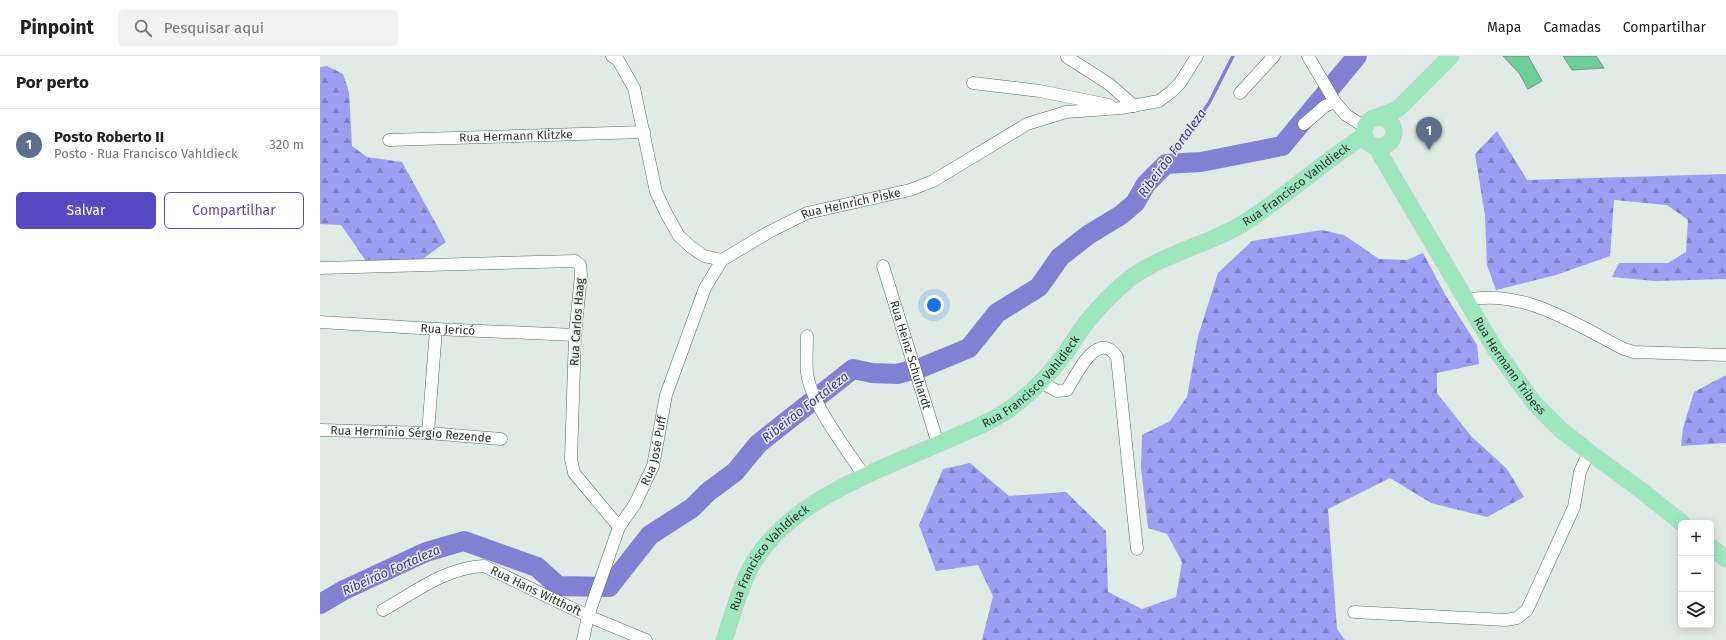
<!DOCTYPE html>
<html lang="pt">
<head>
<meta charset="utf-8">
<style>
  body { margin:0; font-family:"Fira Sans",sans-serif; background:#f2f2f2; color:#202124 }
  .controls { position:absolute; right:12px; bottom:12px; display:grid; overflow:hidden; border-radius:6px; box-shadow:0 2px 10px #0003 }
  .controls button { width:36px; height:36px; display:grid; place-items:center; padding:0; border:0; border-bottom:1px solid #e0e0e0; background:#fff; color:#202124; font:20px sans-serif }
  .you { position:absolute; left:614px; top:249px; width:14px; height:14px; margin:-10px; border:3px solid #fff; border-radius:50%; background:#1a73e8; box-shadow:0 0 0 6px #1a73e833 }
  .badge { display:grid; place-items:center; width:26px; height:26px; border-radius:50%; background:#5749c1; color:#fff; font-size:13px; font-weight:700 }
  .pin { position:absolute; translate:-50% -33px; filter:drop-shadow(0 1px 2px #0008) }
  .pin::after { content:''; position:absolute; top:21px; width:14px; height:12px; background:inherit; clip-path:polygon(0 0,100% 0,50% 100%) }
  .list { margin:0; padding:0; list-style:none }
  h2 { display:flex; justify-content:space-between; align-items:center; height:52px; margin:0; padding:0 16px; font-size:17px }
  h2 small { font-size:13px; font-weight:400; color:#757577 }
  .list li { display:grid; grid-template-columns:26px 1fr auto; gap:12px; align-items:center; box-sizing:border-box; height:72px; padding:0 16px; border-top:1px solid #e0e0e0 }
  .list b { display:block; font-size:15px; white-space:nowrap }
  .list p { margin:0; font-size:13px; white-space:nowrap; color:#757577 }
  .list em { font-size:13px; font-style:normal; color:#757577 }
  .actions { display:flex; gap:8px; padding:12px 16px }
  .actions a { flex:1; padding:9px 0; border:1px solid #5749c1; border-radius:6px; text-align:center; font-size:14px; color:#5749c1 }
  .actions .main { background:#5749c1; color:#fff }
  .icon { flex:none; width:22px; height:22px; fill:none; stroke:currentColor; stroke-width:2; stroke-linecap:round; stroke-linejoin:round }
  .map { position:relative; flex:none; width:1406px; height:584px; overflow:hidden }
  header { display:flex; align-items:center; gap:24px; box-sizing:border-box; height:56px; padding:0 20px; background:#fff; border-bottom:1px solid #e0e0e0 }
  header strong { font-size:19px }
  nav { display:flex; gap:22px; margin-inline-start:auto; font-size:14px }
  .search { width:280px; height:36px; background:#f2f2f2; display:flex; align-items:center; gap:10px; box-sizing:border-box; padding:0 14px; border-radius:6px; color:#757577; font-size:15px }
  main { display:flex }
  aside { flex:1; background:#fff }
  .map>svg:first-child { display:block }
</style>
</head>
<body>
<header>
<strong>Pinpoint</strong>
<div class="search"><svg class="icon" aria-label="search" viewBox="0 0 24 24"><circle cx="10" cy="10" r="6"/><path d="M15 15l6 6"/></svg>Pesquisar aqui</div>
<nav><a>Mapa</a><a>Camadas</a><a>Compartilhar</a></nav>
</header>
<main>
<aside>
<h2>Por perto<small></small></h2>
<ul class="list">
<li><span class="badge" style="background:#5c6f8a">1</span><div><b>Posto Roberto II</b><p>Posto · Rua Francisco Vahldieck</p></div><em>320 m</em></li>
</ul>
<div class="actions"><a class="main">Salvar</a><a>Compartilhar</a></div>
</aside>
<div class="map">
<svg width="1406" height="584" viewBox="0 0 1406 584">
  <defs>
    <pattern id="forest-firs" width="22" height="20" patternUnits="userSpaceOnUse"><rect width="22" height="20" fill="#9d9df2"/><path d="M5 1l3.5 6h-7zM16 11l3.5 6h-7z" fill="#8081c4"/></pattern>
  </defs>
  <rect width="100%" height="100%" fill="#e1ebe5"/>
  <g fill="url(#forest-firs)">
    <polygon points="7,10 23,18 29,36 32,90 47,101 82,106 126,186 97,207 46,205 21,169 0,168 0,11"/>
    <polygon points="1177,75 1207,124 1406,118 1406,223 1335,225 1292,221 1299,207 1348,207 1366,196 1368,164 1347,149 1294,144 1290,200 1236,219 1176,234 1167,209 1165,160 1155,98"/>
    <polygon points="1002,174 1024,179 1059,203 1087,204 1103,197 1126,240 1157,289 1159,308 1117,317 1117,337 1151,380 1187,413 1204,441 1167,461 1111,447 1070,422 1008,453 1017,573 1025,584 662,584 673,540 658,509 616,515 599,469 623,413 650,407 689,440 746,436 786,475 788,536 822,553 856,541 862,506 847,478 828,472 821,412 822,379 850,365 867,341 878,280 898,217 932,185"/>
    <polygon points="1406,319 1406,387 1361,390 1363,372 1374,336"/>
  </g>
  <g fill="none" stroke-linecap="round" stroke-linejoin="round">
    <polyline stroke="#8180d2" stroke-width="3.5" points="846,108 889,47 913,0"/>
    <polyline stroke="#8180d2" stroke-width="20" points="0,548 24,534 106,496 144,485 217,511 238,530 289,531 330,479 372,452 388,436 415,416 438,388 533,313 552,317 577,318 603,311 649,292 677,257 719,231 740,201 768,179 801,159 815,147 826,128 846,108 881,106 962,90 1037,0"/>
  </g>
  <g fill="#6dcf98" stroke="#828b85">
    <polygon points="1183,0 1208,0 1222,25 1208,33 1199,17"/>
    <polygon points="1243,0 1276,0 1284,12 1252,14"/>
  </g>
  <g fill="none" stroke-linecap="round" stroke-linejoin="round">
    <defs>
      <g id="minor">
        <path id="s1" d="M292,0l6,4 16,28 22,104 11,23 12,21 12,11 13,9 18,4 47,-28 38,-19 103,-23 23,-9 94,-57 39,-12 55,-4 38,-7 12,-9 9,-9 17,-27"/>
        <polyline points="988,0 1015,46 1026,59 1045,71"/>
        <polyline points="747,1 789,28 814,50"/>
        <polyline points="653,27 720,35 789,49"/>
        <polyline points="920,37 954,0"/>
        <polyline points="984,68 1005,50 1015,46"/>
        <path id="s2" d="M69,84l255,-8"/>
        <path id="s3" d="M563,210l55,178"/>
        <polyline points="0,212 255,205 260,209 261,219 255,279 251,403 254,417 299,471"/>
        <path d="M1146,244c57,-12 109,24 158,49l10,3 92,3"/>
        <path id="s4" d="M0,266l116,7 139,6"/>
        <path d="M487,280c0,12 -1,25 0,37 4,31 40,77 58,104"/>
        <path d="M720,326l17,9 10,-1c9,-15 31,-62 50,-33l20,192"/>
        <path id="s5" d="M0,374l108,3 73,6"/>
        <polyline points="108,377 116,273"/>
        <path id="s6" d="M63,554c34,-19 62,-42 101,-44l104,50 58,24"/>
        <polyline points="1034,556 1186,564 1197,562 1207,554 1254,451 1260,416 1269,396"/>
        <path id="s7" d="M263,584l5,-24 31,-89 16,-23 18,-38 13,-71 39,-107 17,-28"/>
      </g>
      <g id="major">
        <polyline points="1058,61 1078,53 1131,0"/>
        <circle cx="1059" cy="76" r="15"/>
        <path id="s8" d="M1058,91l2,7 115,195 39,54 27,27 28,22 53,39 40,32"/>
        <polyline points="1391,491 1406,503"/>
        <path id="s9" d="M404,584c9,-25 15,-52 28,-75 37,-64 120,-92 184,-120 26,-12 56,-22 79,-40 15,-12 30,-26 42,-41 11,-13 19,-28 29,-41 12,-15 27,-31 42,-43 30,-24 75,-34 109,-53 45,-26 83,-64 127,-91"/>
      </g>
    </defs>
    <use href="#minor" stroke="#5d6660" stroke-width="13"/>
    <use href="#major" stroke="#c8c9c9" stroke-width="17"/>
    <use href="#minor" stroke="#fff" stroke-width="12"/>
    <use href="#major" stroke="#9de7bf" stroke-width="16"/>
  </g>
  <g text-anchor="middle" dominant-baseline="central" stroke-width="3" stroke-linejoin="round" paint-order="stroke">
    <g font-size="12" fill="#2d312e" stroke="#e1ebe5">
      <text stroke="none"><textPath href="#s2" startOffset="127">Rua Hermann Klitzke</textPath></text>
      <text stroke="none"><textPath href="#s9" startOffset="756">Rua Francisco Vahldieck</textPath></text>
      <text stroke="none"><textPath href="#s1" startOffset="388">Rua Heinrich Piske</textPath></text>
      <text transform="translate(257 266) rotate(-86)">Rua Carlos Haag</text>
      <text stroke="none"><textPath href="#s4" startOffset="128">Rua Jericó</textPath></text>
      <text stroke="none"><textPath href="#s3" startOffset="93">Rua Heinz Schuhardt</textPath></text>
      <text stroke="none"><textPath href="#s8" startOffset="256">Rua Hermann Tribess</textPath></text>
      <text stroke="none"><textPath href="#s9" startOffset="420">Rua Francisco Vahldieck</textPath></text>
      <text stroke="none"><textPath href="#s5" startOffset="91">Rua Hermínio Sérgio Rezende</textPath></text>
      <text stroke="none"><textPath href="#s7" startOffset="204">Rua José Puff</textPath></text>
      <text stroke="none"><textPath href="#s9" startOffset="96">Rua Francisco Vahldieck</textPath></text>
      <text stroke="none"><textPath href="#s6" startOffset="169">Rua Hans Witthoft</textPath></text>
    </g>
    <g font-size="13" font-style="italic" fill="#403495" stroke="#e1ebe5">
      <text transform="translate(852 97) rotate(-54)">Ribeirão Fortaleza</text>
      <text transform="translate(485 351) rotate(-38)">Ribeirão Fortaleza</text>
      <text transform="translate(71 514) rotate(-24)">Ribeirão Fortaleza</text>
    </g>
  </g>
</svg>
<div class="controls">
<button>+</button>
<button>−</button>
<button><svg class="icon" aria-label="layers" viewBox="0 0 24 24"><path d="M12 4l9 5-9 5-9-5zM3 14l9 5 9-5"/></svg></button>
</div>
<div class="you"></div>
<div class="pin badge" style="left:1109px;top:94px;background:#5c6f8a">1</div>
</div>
</main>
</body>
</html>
